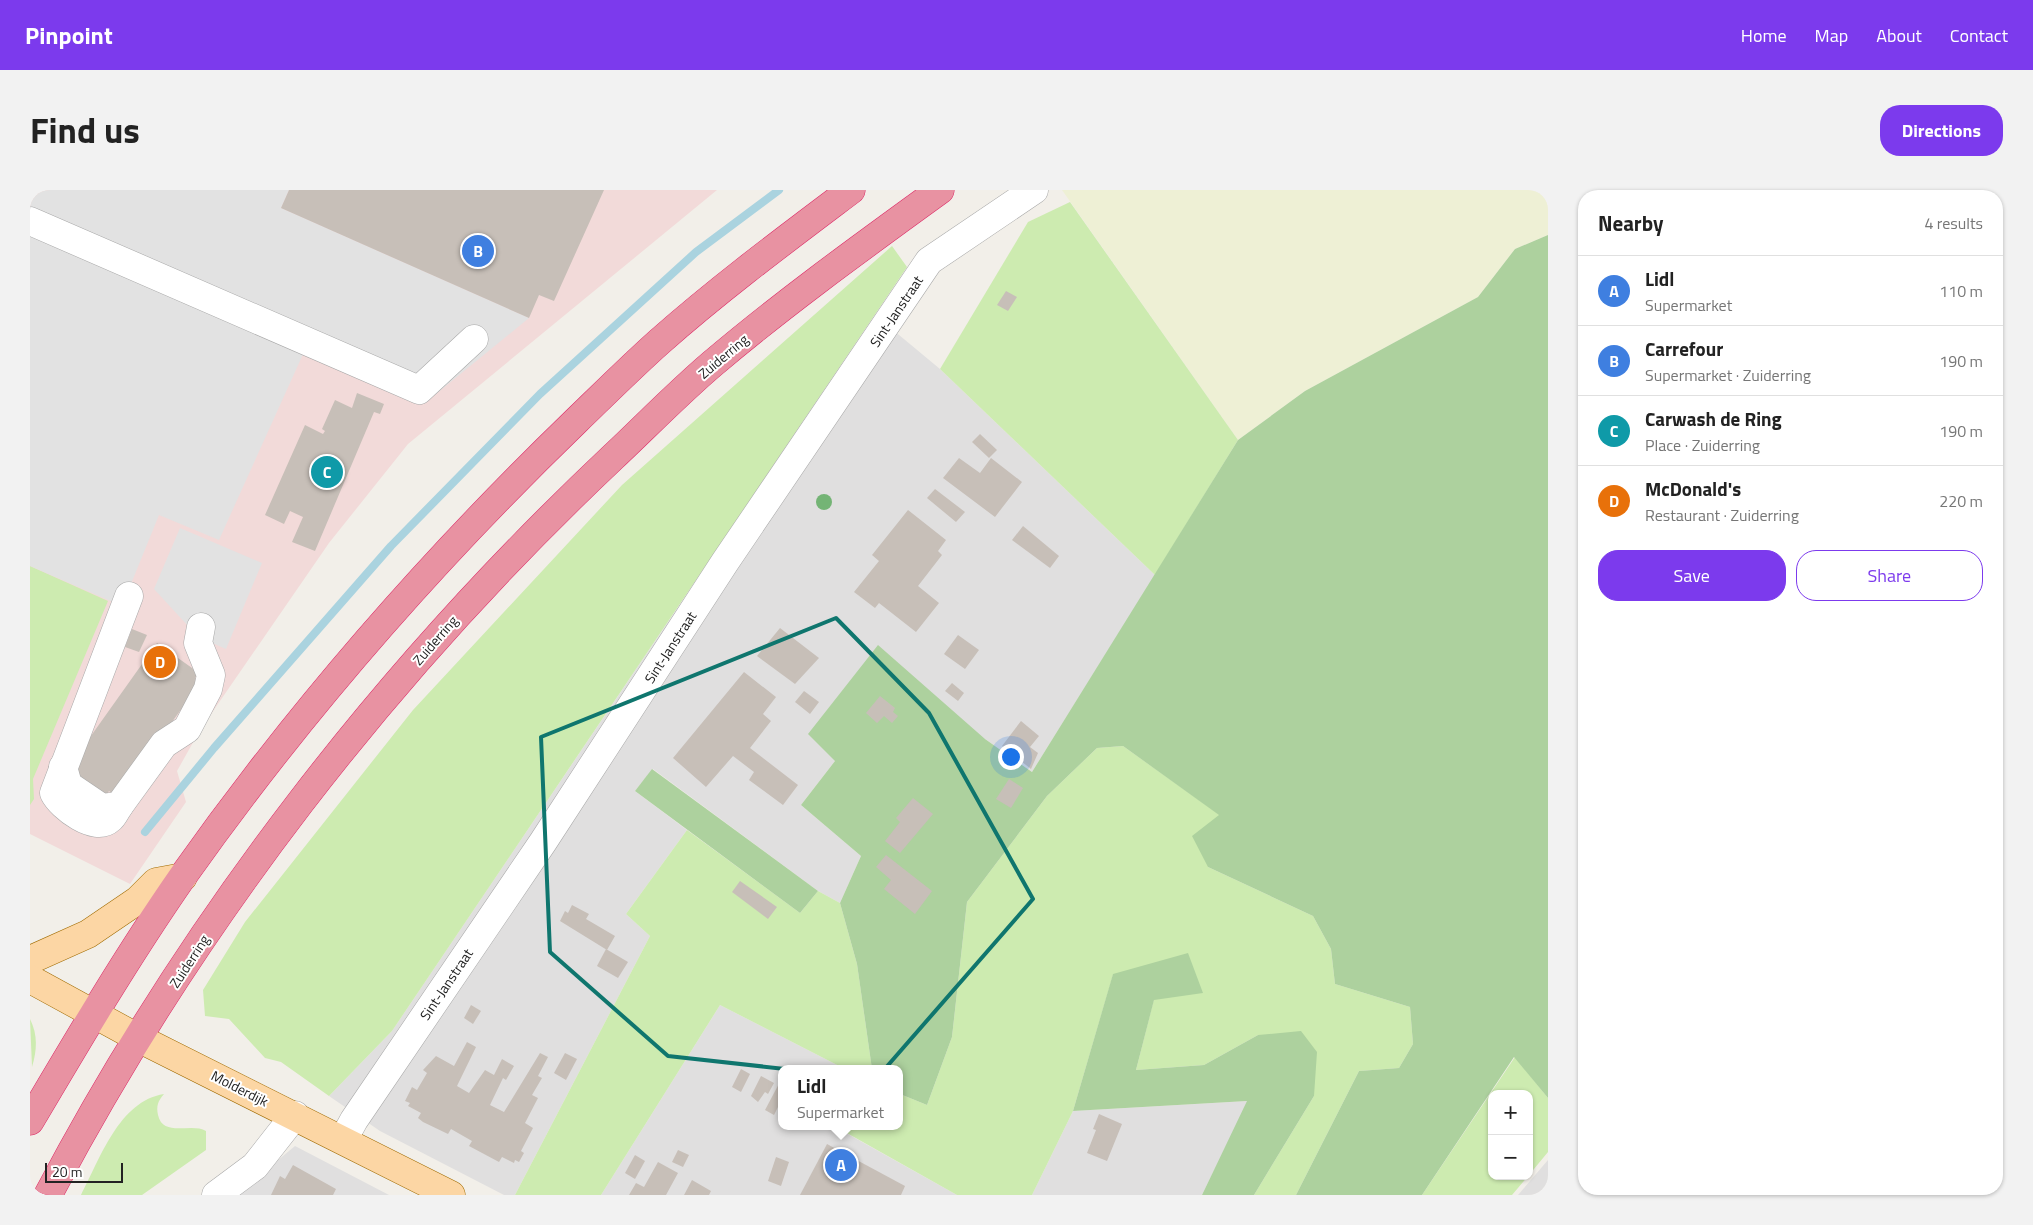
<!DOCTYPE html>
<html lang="en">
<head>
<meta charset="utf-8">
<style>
  body { margin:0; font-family:"Titillium Web",sans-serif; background:#f2f2f2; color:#222 }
  .controls { position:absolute; right:15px; bottom:15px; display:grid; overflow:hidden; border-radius:10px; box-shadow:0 1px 4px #0004 }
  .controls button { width:45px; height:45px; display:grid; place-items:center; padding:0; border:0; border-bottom:1px solid #e0e0e0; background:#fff; color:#222; font:25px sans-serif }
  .scale { position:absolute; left:15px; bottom:12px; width:78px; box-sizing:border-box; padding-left:5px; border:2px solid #222; border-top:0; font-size:14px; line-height:18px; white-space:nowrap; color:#222; -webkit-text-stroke:4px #fff; paint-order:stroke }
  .you { position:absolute; left:980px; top:566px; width:18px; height:18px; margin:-12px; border:4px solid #fff; border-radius:50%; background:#1a73e8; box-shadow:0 0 0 8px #1a73e833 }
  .badge { display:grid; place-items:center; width:32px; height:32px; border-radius:50%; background:#7c3aed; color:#fff; font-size:16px; font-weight:700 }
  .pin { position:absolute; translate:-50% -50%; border:2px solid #fff; box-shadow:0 1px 5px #0006 }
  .popup { position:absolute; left:748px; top:875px; width:125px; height:65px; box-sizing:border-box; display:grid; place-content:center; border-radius:10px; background:#fff; filter:drop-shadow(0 1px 4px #0005); font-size:16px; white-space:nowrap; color:#767676 }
  .popup b { font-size:19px; color:#222 }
  .popup::after { content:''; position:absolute; left:50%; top:100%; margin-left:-10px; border:10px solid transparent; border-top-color:#fff }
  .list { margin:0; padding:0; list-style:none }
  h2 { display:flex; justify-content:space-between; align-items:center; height:65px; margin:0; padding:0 20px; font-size:21px }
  h2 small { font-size:16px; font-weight:400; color:#767676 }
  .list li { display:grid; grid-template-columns:32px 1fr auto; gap:15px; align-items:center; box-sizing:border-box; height:70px; padding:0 20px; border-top:1px solid #e0e0e0 }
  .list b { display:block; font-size:19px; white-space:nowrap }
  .list p { margin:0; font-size:16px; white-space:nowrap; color:#767676 }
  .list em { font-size:16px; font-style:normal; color:#767676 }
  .actions { display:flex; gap:10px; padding:15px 20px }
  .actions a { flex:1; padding:11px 0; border:1px solid #7c3aed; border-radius:20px; text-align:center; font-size:18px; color:#7c3aed }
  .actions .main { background:#7c3aed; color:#fff }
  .map { position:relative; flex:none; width:1518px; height:1005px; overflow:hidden; border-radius:20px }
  header { display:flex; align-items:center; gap:30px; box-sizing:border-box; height:70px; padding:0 25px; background:#7c3aed; color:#fff }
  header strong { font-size:24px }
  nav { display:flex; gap:28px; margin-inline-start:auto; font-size:18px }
  .intro { display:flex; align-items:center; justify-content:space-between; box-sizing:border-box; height:120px; padding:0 30px }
  h1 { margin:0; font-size:35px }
  .button { padding:12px 22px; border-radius:20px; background:#7c3aed; color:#fff; font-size:18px; font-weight:700 }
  main { display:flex; gap:30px; padding:0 30px }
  aside { flex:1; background:#fff; border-radius:20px; box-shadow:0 1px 4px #0004 }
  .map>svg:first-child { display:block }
</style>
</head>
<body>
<header>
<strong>Pinpoint</strong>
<nav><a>Home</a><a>Map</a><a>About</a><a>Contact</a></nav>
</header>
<div class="intro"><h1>Find us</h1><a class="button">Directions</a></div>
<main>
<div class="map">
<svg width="1518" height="1005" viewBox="0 0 1518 1005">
  <rect width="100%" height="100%" fill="#f2efe9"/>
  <g fill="#e0dfdf">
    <polygon points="845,125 910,179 1125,385 1002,582 955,549 805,571 771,615 831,666 810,713 788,701 623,579 605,601 657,640 596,724 620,746 485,1005 474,1005 350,941 299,906 362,841"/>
    <polygon points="690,815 815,879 752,879 752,936 819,936 816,943 927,1005 571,1005"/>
    <polygon points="1218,911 1172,1005 1002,1005 1043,921"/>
    <polygon points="265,956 359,1005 206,1005"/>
    <polygon points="1518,970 1518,1005 1488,1005"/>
  </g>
  <polygon fill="#f2dad9" points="0,0 687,0 378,254 299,353 170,540 147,581 156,612 100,694 0,644"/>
  <polygon fill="#eef0d5" points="1032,0 1518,0 1518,45 1485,59 1448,107 1275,201 1208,250"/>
  <g fill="#cdebb0">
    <polygon points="1040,12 1208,250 1125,385 910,179 998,32"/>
    <polygon points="862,56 877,77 362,841 299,906 251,872 235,868 199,829 175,826 173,800 215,732 383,520 592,295"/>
    <polygon points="0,376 78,411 3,589 4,609 0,615"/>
    <polygon points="1093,556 1190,625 1178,677 1283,726 1301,759 1305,794 1380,817 1383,854 1369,878 1329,881 1266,1005 1224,1005 1284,906 1228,845 1174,875 1106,880 1124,809 1083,785 1043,921 1002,1005 927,1005 815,942 819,936 870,936 870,904 897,915 922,847 937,712 1017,606 1067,558"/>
    <polygon points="657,640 770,723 788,701 810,713 827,774 842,879 815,879 690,815 571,1005 485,1005 620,746 596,724"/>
    <path d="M0,829c8,16 7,31 2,48z"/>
    <polygon points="1485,867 1518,908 1518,962 1499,985 1499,904 1462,904 1462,986 1498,986 1482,1005 1392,1005"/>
    <path d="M134,904c-6,7 -8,12 -6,21 5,23 34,7 48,16v19l-64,45h-61c19,-36 38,-94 83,-101z"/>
  </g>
  <g fill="#add19e">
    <polygon points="1518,45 1518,908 1484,867 1392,1005 1266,1005 1329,881 1369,878 1383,854 1380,817 1305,794 1301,759 1283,726 1178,677 1162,646 1189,625 1093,556 1067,558 1017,606 937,712 922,847 897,915 870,904 870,879 842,879 827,774 810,713 831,666 771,615 805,571 778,544 848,455 955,549 1002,582 1208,250 1275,201 1448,107 1485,59"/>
    <polygon points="622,579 788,701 770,723 605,601"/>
    <polygon points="1158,763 1173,803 1124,810 1106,880 1174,875 1228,845 1271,841 1287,862 1284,906 1224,1005 1172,1005 1217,911 1043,921 1083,784"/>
  </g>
  <g fill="#e2e2e2">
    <polygon points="0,0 259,0 251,18 499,128 401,208 274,162 189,350 129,325 92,416 0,376"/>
    <polygon points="150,338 232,373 196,459 180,452 159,437 124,399"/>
  </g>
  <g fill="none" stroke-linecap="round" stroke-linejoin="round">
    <polyline stroke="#aad3df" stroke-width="8" points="115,642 184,558 361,356 510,204 666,62 749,0"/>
  </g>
  <g fill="#c7bfb8">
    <polygon points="259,0 574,0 524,111 509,105 499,128 251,18"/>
    <polygon points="976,101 987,107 978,121 967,115"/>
    <polygon points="327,203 354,214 350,224 344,222 285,361 262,352 273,327 260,321 254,334 235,325 275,235 293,244 295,241 292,239 305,210 322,218"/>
    <polygon points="950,244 967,260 959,268 942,252"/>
    <polygon points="929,268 950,283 961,268 992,292 965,327 913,288"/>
    <polygon points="905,299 935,322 926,332 897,308"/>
    <polygon points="878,320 916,350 908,361 912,365 888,396 909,413 886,442 849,413 845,418 824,402 849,371 842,365"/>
    <polygon points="993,336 1029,366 1020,378 982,350"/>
    <polygon points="750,438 789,468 765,494 727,466"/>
    <polygon points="102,439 117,445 109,462 95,457"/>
    <polygon points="928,445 949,460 935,479 914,464"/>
    <polygon points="127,453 169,483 165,488 171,492 139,536 83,604 79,601 75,607 41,583 41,574"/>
    <polygon points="714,482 746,507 733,524 741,531 720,558 768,595 753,615 719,590 724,582 703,566 676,597 643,568"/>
    <polygon points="922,493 934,503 928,511 915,501"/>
    <polygon points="774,501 789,512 780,524 765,512"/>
    <polygon points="850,506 865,518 863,522 868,526 862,533 854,526 847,533 836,523"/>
    <polygon points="991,531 1009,546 1000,557 1008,563 1001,579 972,556"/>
    <polygon points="979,589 993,598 981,618 966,609"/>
    <polygon points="883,608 903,624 870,663 855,651 870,632 866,628"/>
    <polygon points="856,665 902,701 885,724 854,699 861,690 846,677"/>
    <polygon points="710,691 747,717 738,729 702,702"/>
    <polygon points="542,715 559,724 556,729 585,746 577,760 530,731 535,721 538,723"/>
    <polygon points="576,759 598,772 588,788 567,776"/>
    <polygon points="441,815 451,821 443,834 434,828"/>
    <polygon points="437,852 446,857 427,896 439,903 455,880 464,885 472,869 484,876 476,890 473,888 460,915 474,922 510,863 518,867 508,886 512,888 502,905 508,908 495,933 503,938 491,961 494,963 489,972 485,970 484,973 472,967 469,972 439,956 442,951 421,939 418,944 393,932 388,928 391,923 378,916 380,913 375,911 382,897 387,900 397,883 393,880 406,866 424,876"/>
    <polygon points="535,863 547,869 536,890 524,883"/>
    <polygon points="711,879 720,884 711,902 702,897"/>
    <polygon points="731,886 744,893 738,904 735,902 728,912 721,906"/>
    <polygon points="752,888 752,909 744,925 735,920"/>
    <polygon points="1069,924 1092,934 1077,971 1057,963 1066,940 1063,939"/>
    <polygon points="797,954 875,996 871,1005 770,1005"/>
    <polygon points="648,960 659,965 653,977 642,972"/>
    <polygon points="605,965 615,971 605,989 595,983"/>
    <polygon points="746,967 759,972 751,996 738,991"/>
    <polygon points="628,972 648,983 636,1005 599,1005 606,993 614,997"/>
    <polygon points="263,975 306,999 303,1005 241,1005 250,986 255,989"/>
    <polygon points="662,990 681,1001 679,1005 654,1005"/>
  </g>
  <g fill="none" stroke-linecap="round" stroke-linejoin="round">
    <defs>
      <g id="minor">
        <polyline points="0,31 389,200 444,149"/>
        <polyline points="33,577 38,595 72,618 89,616 134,554 157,539 178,499 181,485 168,453 171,437"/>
        <path d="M89,616c-3,4 -5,10 -9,13 -15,14 -49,-12 -56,-26l75,-197"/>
        <polyline points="313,950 324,930 513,652 695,372 899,71 1004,0"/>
        <polyline points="186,1005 225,976 265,925"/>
      </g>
      <g id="major">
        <polyline points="0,770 58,744 108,710 126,692 153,687"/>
        <polyline points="0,789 108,848 421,1005"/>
      </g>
      <g id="highway">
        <path d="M0,931c49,-83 98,-166 153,-245 116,-164 249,-316 394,-456 27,-26 54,-53 82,-78 61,-54 127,-103 192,-152"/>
        <path d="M18,1005c145,-275 339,-525 565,-738 33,-31 65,-64 99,-93 73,-62 151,-118 228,-174"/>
      </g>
    </defs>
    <use href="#minor" stroke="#a9a9a9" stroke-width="29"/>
    <use href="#major" stroke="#a06b00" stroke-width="29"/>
    <use href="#highway" stroke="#dc2a67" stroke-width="29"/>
    <use href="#minor" stroke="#fff" stroke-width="28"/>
    <use href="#major" stroke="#fcd6a4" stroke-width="28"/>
    <use href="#highway" stroke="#e892a2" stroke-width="28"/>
  </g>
  <circle fill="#74b475" cx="794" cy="312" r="8"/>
  <path fill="none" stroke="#0f766e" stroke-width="4" stroke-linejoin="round" d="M806,428l93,95 104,186 -157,180 -208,-23 -118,-104 -9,-215z"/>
  <g text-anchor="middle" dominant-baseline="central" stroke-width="4" stroke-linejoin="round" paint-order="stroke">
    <g font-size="14" fill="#222" stroke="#fff">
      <text transform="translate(866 121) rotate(-56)">Sint-Janstraat</text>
      <text transform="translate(693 166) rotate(-40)">Zuiderring</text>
      <text transform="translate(405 450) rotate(-49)">Zuiderring</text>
      <text transform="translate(640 457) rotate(-57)">Sint-Janstraat</text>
      <text transform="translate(159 771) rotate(-57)">Zuiderring</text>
      <text transform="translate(416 794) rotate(-56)">Sint-Janstraat</text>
      <text transform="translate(210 898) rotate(27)">Molderdijk</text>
    </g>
  </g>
</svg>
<div class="controls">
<button>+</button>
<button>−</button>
</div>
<div class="scale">20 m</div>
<div class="you"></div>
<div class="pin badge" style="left:811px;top:975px;background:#3f7fe0">A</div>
<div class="popup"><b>Lidl</b>Supermarket</div>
<div class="pin badge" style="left:448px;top:61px;background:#3f7fe0">B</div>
<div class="pin badge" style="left:297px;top:282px;background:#0f9aa8">C</div>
<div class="pin badge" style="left:130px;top:472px;background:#e8710a">D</div>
</div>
<aside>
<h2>Nearby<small>4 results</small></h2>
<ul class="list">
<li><span class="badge" style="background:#3f7fe0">A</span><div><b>Lidl</b><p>Supermarket</p></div><em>110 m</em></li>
<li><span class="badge" style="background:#3f7fe0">B</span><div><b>Carrefour</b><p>Supermarket · Zuiderring</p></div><em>190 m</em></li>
<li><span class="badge" style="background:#0f9aa8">C</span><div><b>Carwash de Ring</b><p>Place · Zuiderring</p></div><em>190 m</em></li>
<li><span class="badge" style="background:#e8710a">D</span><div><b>McDonald's</b><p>Restaurant · Zuiderring</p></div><em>220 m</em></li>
</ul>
<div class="actions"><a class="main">Save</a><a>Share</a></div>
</aside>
</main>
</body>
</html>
